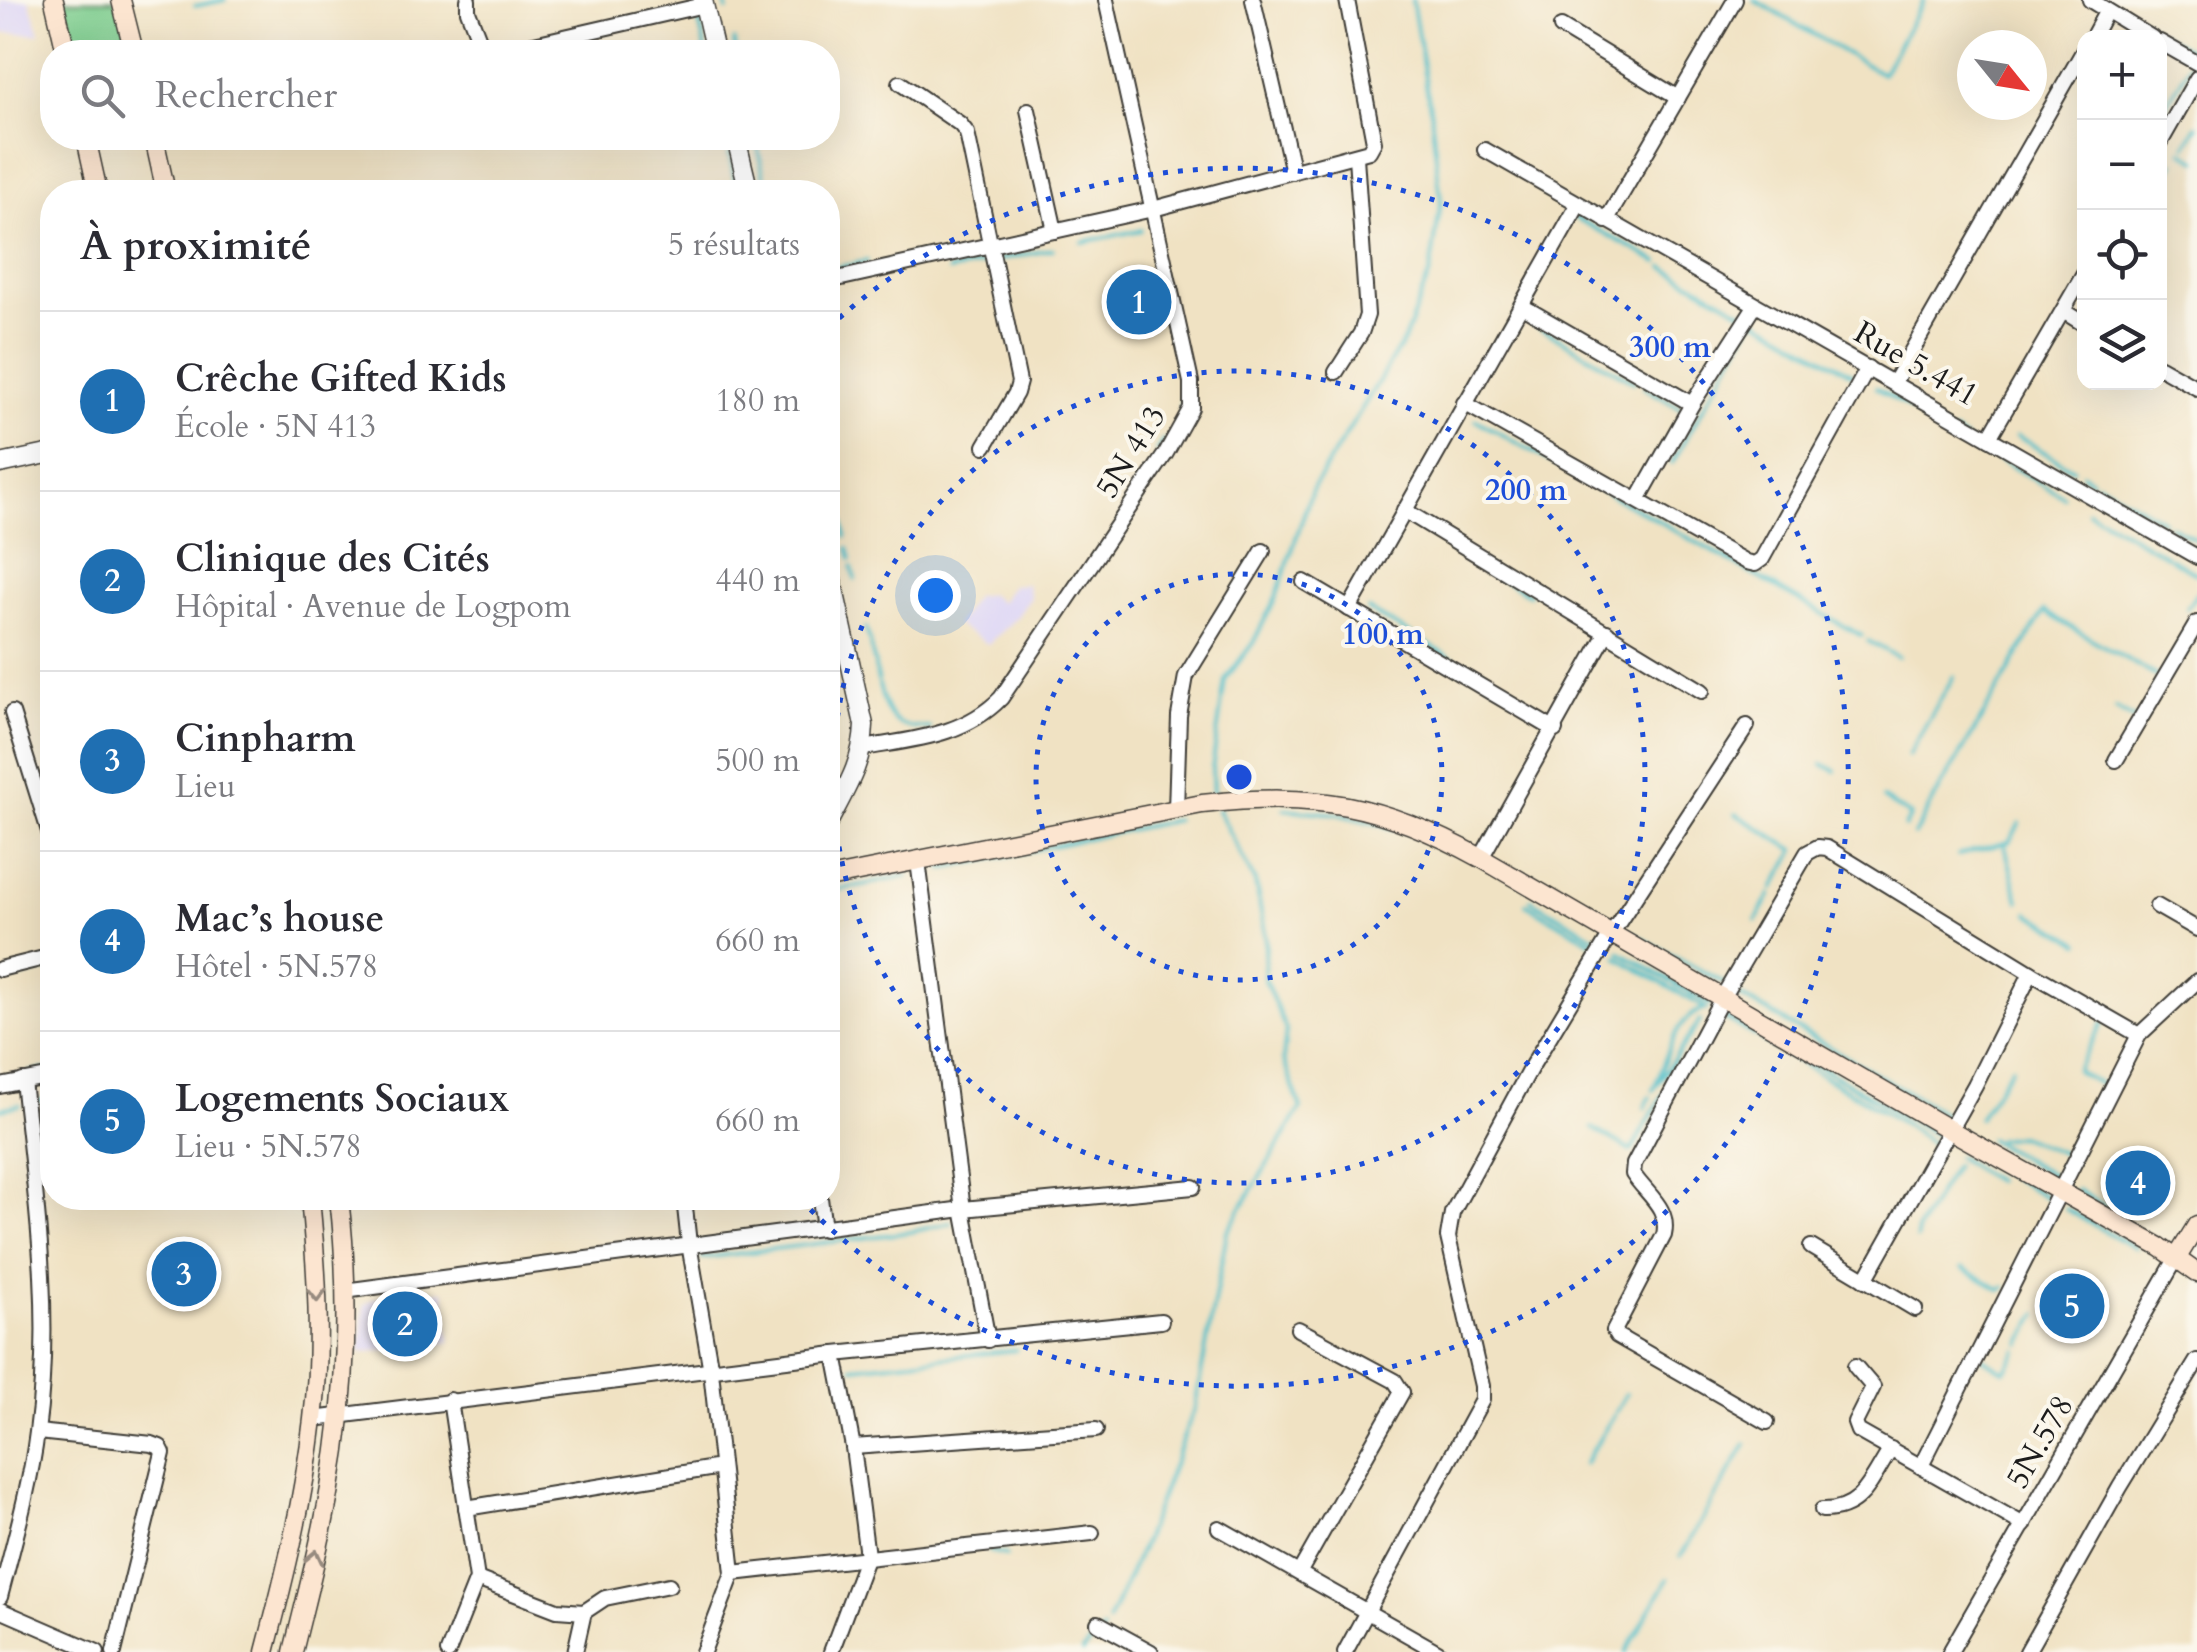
<!DOCTYPE html>
<html lang="fr">
<head>
<meta charset="utf-8">
<style>
  body { margin:0; font-family:Cardo,serif; background:#f2f2f3; color:#2b2b33 }
  .controls { position:absolute; right:30px; top:30px; display:grid; overflow:hidden; border-radius:20px; box-shadow:0 10px 40px #0002 }
  .controls button { width:90px; height:90px; display:grid; place-items:center; padding:0; border:0; border-bottom:2px solid #e1e1e2; background:#fff; color:#2b2b33; font:50px sans-serif }
  .compass { position:absolute; left:1957px; top:30px; width:90px; height:90px; border-radius:50%; background:#fff; box-shadow:0 10px 40px #0002; rotate:120deg }
  .you { position:absolute; left:935px; top:595px; width:35px; height:35px; margin:-25px; border:8px solid #fff; border-radius:50%; background:#1a73e8; box-shadow:0 0 0 15px #1a73e833 }
  .badge { display:grid; place-items:center; width:65px; height:65px; border-radius:50%; background:#1f6fb2; color:#fff; font-size:32px; font-weight:700 }
  .pin { position:absolute; translate:-50% -50%; border:5px solid #fff; box-shadow:0 2px 10px #0006 }
  .list { margin:0; padding:0; list-style:none }
  h2 { display:flex; justify-content:space-between; align-items:center; height:130px; margin:0; padding:0 40px; font-size:42px }
  h2 small { font-size:32px; font-weight:400; color:#7c7c81 }
  .list li { display:grid; grid-template-columns:65px 1fr auto; gap:30px; align-items:center; box-sizing:border-box; height:180px; padding:0 40px; border-top:2px solid #e1e1e2 }
  .list b { display:block; font-size:38px; white-space:nowrap }
  .list p { margin:0; font-size:32px; white-space:nowrap; color:#7c7c81 }
  .list em { font-size:32px; font-style:normal; color:#7c7c81 }
  .icon { flex:none; width:55px; height:55px; fill:none; stroke:currentColor; stroke-width:2; stroke-linecap:round; stroke-linejoin:round }
  .map { position:relative; flex:none; width:2197px; height:1652px; overflow:hidden }
  .search { position:absolute; background:#fff; box-shadow:0 10px 40px #0002; left:40px; top:40px; width:800px; height:110px; display:flex; align-items:center; gap:25px; box-sizing:border-box; padding:0 35px; border-radius:40px; color:#7c7c81; font-size:38px }
  .panel { position:absolute; background:#fff; box-shadow:0 10px 40px #0002; left:40px; top:180px; width:800px; height:1030px; border-radius:40px }
  .map>svg:first-child { display:block }
</style>
</head>
<body>
<div class="map">
<svg width="2197" height="1652" viewBox="0 0 2197 1652">
  <rect width="100%" height="100%" fill="#fbf7ec"/>
  <filter id="ink" filterUnits="userSpaceOnUse"><feTurbulence type="fractalNoise" baseFrequency=".01" numOctaves="2"/><feDisplacementMap in="SourceGraphic" scale="20" xChannelSelector="R" yChannelSelector="G"/><feConvolveMatrix kernelMatrix="1 2 1 2 8 2 1 2 1" color-interpolation-filters="sRGB"/></filter>
  <filter id="wash" filterUnits="userSpaceOnUse"><feTurbulence type="fractalNoise" baseFrequency=".0048" numOctaves="4" result="noise"/><feDisplacementMap in="SourceGraphic" scale="40" xChannelSelector="R" yChannelSelector="G"/><feGaussianBlur stdDeviation="2.25" result="paint"/><feColorMatrix in="noise" values="0 0 0 0 0 0 0 0 0 0 0 0 0 0 0 0 0 1.4 0 .05"/><feComposite in="paint" operator="in"/></filter>
  <g filter="url(#wash)">
    <rect width="100%" height="100%" fill="#f0e2c3"/>
    <g fill="#ddd5f6">
      <polygon points="0,0 29,0 40,34 0,33"/>
      <polygon points="1027,584 1030,598 1017,617 988,644 956,625 975,596 990,594 1000,603 1012,585"/>
      <polygon points="444,1291 450,1342 360,1353 364,1305 374,1299"/>
    </g>
    <polygon fill="#7bcc8d" stroke="#4c7454" stroke-width="2.5" points="54,0 120,0 132,52 67,52"/>
    <g fill="none" stroke-linecap="round" stroke-linejoin="round">
      <g stroke="#51bfc9" stroke-width="4">
        <polyline points="725,0 727,10"/>
        <polyline points="1754,0 1882,74 1924,0"/>
        <polyline points="195,6 225,0"/>
        <polyline points="2115,8 2194,52"/>
        <polyline points="697,13 706,52"/>
        <polyline points="734,41 736,52"/>
        <polyline points="2160,116 2190,64"/>
        <polyline points="756,138 764,177"/>
        <polyline points="555,146 561,138"/>
        <polyline points="2186,146 2197,125"/>
        <polyline points="2182,151 2197,160"/>
        <polyline points="729,154 736,186"/>
        <polyline points="2160,188 2174,163"/>
        <polyline points="1574,217 1658,262"/>
        <polyline points="1082,242 1141,230"/>
        <polyline points="999,260 1053,249"/>
        <polyline points="853,264 867,261"/>
        <polyline points="1664,267 1747,314"/>
        <polyline points="836,268 849,265"/>
        <polyline points="828,270 833,268"/>
        <polyline points="949,271 987,263"/>
        <polyline points="1534,324 1634,382"/>
        <polyline points="1644,387 1680,408"/>
        <polyline points="1876,388 1918,413"/>
        <polyline points="1181,407 1184,387"/>
        <polyline points="1476,420 1632,507"/>
        <polyline points="1953,432 1965,439"/>
        <polyline points="2017,436 2073,469"/>
        <polyline points="1969,442 2042,484"/>
        <polyline points="1157,451 1164,440"/>
        <polyline points="1672,463 1755,318 1852,374"/>
        <polyline points="2082,474 2092,480"/>
        <polyline points="2098,483 2163,521"/>
        <polyline points="2045,486 2064,497"/>
        <polyline points="837,497 846,537"/>
        <polyline points="1634,507 1862,636"/>
        <polyline points="2088,511 2098,517"/>
        <polyline points="2101,518 2166,556"/>
        <polyline points="2170,525 2197,540"/>
        <polyline points="848,548 851,559"/>
        <polyline points="2170,558 2197,574"/>
        <polyline points="1473,561 1529,594"/>
        <polyline points="852,567 855,579"/>
        <polyline points="2187,608 2197,593"/>
        <polyline points="1368,610 1505,689"/>
        <polyline points="2046,613 2156,676"/>
        <polyline points="866,628 870,642"/>
        <polyline points="1868,641 1898,657"/>
        <polyline points="870,645 875,664"/>
        <polyline points="875,667 878,681"/>
        <path d="M879,685c8,32 15,46 51,43"/>
        <polyline points="2116,709 2137,721"/>
        <polyline points="1986,710 2044,611"/>
        <polyline points="1908,756 1954,676"/>
        <polyline points="1822,764 1836,771"/>
        <polyline points="1944,782 1985,713"/>
        <polyline points="1213,796 1212,769 1225,680 1253,643 1277,595 1312,490 1404,340 1430,273 1441,201 1431,114 1412,0"/>
        <polyline points="1883,799 1911,816 1905,827"/>
        <polyline points="1284,809 1337,814 1394,828"/>
        <polyline points="1736,814 1795,850 1773,889"/>
        <polyline points="1914,835 1942,785"/>
        <polyline points="2005,846 2019,901"/>
        <polyline points="1958,855 2009,842 2020,823"/>
        <polyline points="943,869 1176,820"/>
        <polyline points="1541,881 1614,923"/>
        <polyline points="828,892 908,876"/>
        <polyline points="1531,900 1600,940"/>
        <polyline points="1526,904 1599,946"/>
        <polyline points="2029,913 2080,943"/>
        <polyline points="1756,921 1771,894"/>
        <polyline points="1626,930 1724,983"/>
        <polyline points="1620,952 1710,1004"/>
        <polyline points="1617,957 1707,1009"/>
        <polyline points="2039,969 2072,987"/>
        <polyline points="0,981 52,968"/>
        <polyline points="2079,992 2089,998"/>
        <polyline points="1736,994 1771,1013"/>
        <polyline points="2092,999 2108,1009"/>
        <polyline points="1725,1012 1760,1032"/>
        <polyline points="1773,1015 1843,1055"/>
        <polyline points="1722,1017 1755,1036"/>
        <path d="M1700,1021l-47,69c13,-27 21,-77 54,-81"/>
        <polyline points="2103,1023 2076,1071 2107,1088"/>
        <polyline points="1763,1034 1831,1073"/>
        <polyline points="1760,1039 1789,1056"/>
        <polyline points="1845,1056 1914,1096"/>
        <polyline points="1791,1057 1903,1123 1935,1146"/>
        <polyline points="30,1073 46,1070"/>
        <polyline points="1834,1075 1902,1115"/>
        <polyline points="1916,1097 1951,1118"/>
        <polyline points="34,1102 52,1098"/>
        <polyline points="1645,1108 1650,1097"/>
        <polyline points="0,1109 20,1105"/>
        <polyline points="1905,1116 1940,1137"/>
        <polyline points="1979,1118 2012,1067"/>
        <polyline points="1592,1128 1631,1151 1664,1093"/>
        <polyline points="1989,1139 2059,1179"/>
        <polyline points="1998,1139 2020,1136 2071,1157"/>
        <polyline points="1957,1157 1995,1181"/>
        <polyline points="1977,1157 2049,1199"/>
        <polyline points="2077,1190 2104,1206"/>
        <polyline points="2066,1209 2135,1248"/>
        <polyline points="1917,1239 1917,1230 1955,1165"/>
        <polyline points="702,1258 910,1232 951,1223"/>
        <polyline points="1962,1268 2001,1290 2005,1287"/>
        <polyline points="2021,1344 2038,1314"/>
        <polyline points="1982,1358 2005,1371 2017,1350"/>
        <polyline points="853,1367 1016,1350"/>
        <polyline points="1616,1411 1626,1394"/>
        <polyline points="1604,1431 1614,1415"/>
        <polyline points="1596,1445 1603,1433"/>
        <polyline points="1916,1455 1946,1402"/>
        <polyline points="1584,1464 1594,1447"/>
        <polyline points="990,1551 1006,1555"/>
        <polyline points="1681,1556 1746,1444"/>
        <polyline points="1108,1622 1143,1544 1195,1407 1227,1232 1301,1108 1283,1060 1286,1030 1264,978 1266,937 1255,882 1218,810"/>
        <polyline points="1082,1652 1103,1630"/>
        <polyline points="1626,1652 1668,1579"/>
      </g>
    </g>
  </g>
  <g filter="url(#ink)">
    <g fill="none" stroke-linecap="round" stroke-linejoin="round">
      <defs>
        <g id="minor">
          <polyline points="468,0 468,11 484,52"/>
          <polyline points="1253,0 1293,172"/>
          <polyline points="2090,0 2152,38"/>
          <polyline points="1561,27 1678,98"/>
          <polyline points="2092,38 2106,12"/>
          <polyline points="2160,42 2197,63"/>
          <polyline points="499,52 704,5"/>
          <polyline points="900,83 960,124 967,133 1019,382 1016,393 985,446"/>
          <polyline points="1028,110 1055,231"/>
          <polyline points="2160,143 2197,78"/>
          <polyline points="1485,150 2197,557"/>
          <polyline points="1606,221 1735,0"/>
          <polyline points="828,281 1153,209 1369,151 1374,142 1347,0"/>
          <polyline points="1522,306 1692,404"/>
          <polyline points="2063,311 2084,324"/>
          <polyline points="2160,367 2197,388"/>
          <polyline points="1336,372 1361,333 1367,315 1356,157"/>
          <polyline points="1894,382 2084,50"/>
          <polyline points="1464,403 1746,562 1755,564 1762,559 1868,368"/>
          <polyline points="1989,438 2084,274"/>
          <polyline points="1638,500 1692,404 1755,306"/>
          <polyline points="1404,510 1702,691"/>
          <polyline points="1304,582 1555,730"/>
          <polyline points="1349,609 1578,205"/>
          <polyline points="12,713 52,841"/>
          <path d="M864,748c50,-9 100,-12 137,-50l165,-245 25,-45v-26l-85,-382"/>
          <polyline points="2116,760 2197,623"/>
          <polyline points="1176,810 1179,716 1186,676 1263,551"/>
          <polyline points="1481,858 1607,632"/>
          <polyline points="918,861 963,1209 988,1340"/>
          <polyline points="2157,906 2197,929"/>
          <polyline points="0,969 52,956"/>
          <polyline points="0,1086 52,1076"/>
          <polyline points="684,1198 689,1244 711,1371 733,1573 703,1652"/>
          <polyline points="820,1198 824,1229"/>
          <polyline points="1811,1247 1915,1309"/>
          <polyline points="1865,1280 1975,1085 2031,973 2139,1035"/>
          <polyline points="344,1291 963,1209 1193,1187"/>
          <polyline points="1298,1329 1395,1381 1402,1392 1299,1573"/>
          <polyline points="1855,1366 1873,1387 1855,1423 1858,1431 2024,1525"/>
          <polyline points="313,1419 835,1354 1161,1321"/>
          <path d="M1767,1422l-150,-86 -3,-5 50,-96c6,-27 -17,-40 -31,-61l1,-10 88,-166 85,-145 11,-6 9,1 204,125"/>
          <polyline points="38,1432 152,1444 160,1447 163,1453 114,1652"/>
          <polyline points="853,1447 1096,1430"/>
          <polyline points="1921,1466 2139,1035 2197,981"/>
          <polyline points="466,1508 721,1467"/>
          <path d="M1822,1510c41,1 49,-31 69,-61"/>
          <polyline points="1219,1528 1438,1652"/>
          <polyline points="733,1573 1092,1533"/>
          <polyline points="477,1579 557,1610 584,1612 605,1598 669,1585"/>
          <path d="M0,1597c14,-55 30,-109 37,-165 16,-117 -1,-234 -14,-351"/>
          <polyline points="0,1610 97,1652"/>
          <polyline points="1098,1623 1151,1652"/>
          <polyline points="448,1652 477,1579 450,1400"/>
          <polyline points="575,1652 584,1612"/>
          <polyline points="831,1652 867,1556 853,1447 835,1354"/>
          <polyline points="1345,1652 1482,1400 1482,1386 1448,1237 1452,1213 1530,1069 1611,934 1747,726"/>
          <polyline points="1950,1652 2176,1259"/>
          <polyline points="2027,1652 2120,1487 2197,1361"/>
        </g>
        <g id="tertiary">
          <polyline points="703,0 715,52"/>
          <polyline points="736,138 749,192"/>
          <polyline points="0,464 52,453"/>
          <path d="M828,562l36,163c-1,38 -19,65 -36,98"/>
        </g>
        <g id="secondary">
          <polyline points="54,0 66,52"/>
          <polyline points="121,0 134,52"/>
          <polyline points="86,138 98,192"/>
          <polyline points="154,138 166,192"/>
          <path d="M828,878l374,-74c114,-12 179,-1 279,54l469,272 210,117 37,26"/>
          <polyline points="2176,1259 2197,1225"/>
          <path d="M265,1652c20,-76 39,-154 48,-233 9,-73 4,-148 -3,-221"/>
          <path d="M293,1652c13,-54 28,-109 37,-164 17,-94 20,-196 9,-290"/>
        </g>
      </defs>
      <use href="#minor" stroke="#3c3a35" stroke-width="18"/>
      <use href="#tertiary" stroke="#3c3a35" stroke-width="21"/>
      <use href="#secondary" stroke="#3c3a35" stroke-width="21"/>
      <use href="#minor" stroke="#fff" stroke-width="14"/>
      <use href="#tertiary" stroke="#fff" stroke-width="18"/>
      <use href="#secondary" stroke="#fce5d0" stroke-width="18"/>
    </g>
    <defs><path id="oneway-chevron" d="M-2-3.5L2.5 0L-2 3.5" fill="none" stroke-width="1.6" stroke-linecap="round" stroke-linejoin="round" transform="scale(2.5)"/></defs>
    <g stroke="#978b7f">
      <use href="#oneway-chevron" transform="translate(317 1295) rotate(89)"/>
      <use href="#oneway-chevron" transform="translate(315 1557) rotate(-77)"/>
    </g>
  </g>
  <g fill="none" stroke="#1d4ed8" stroke-width="5" stroke-dasharray="5 10">
    <circle cx="1239" cy="777" r="203"/>
    <circle cx="1239" cy="777" r="406"/>
    <path d="M828 328A609 609 0 1 1 801 1200"/>
  </g>
  <g text-anchor="middle" dominant-baseline="central" stroke-width="8" stroke-linejoin="round" paint-order="stroke">
    <g font-size="32" fill="#1c1c1c" stroke="#fbf7ec">
      <text transform="translate(1916 364) rotate(30)">Rue 5.441</text>
      <text transform="translate(1131 452) rotate(-58)">5N 413</text>
      <text transform="translate(2040 1442) rotate(-60)">5N.578</text>
    </g>
  </g>
  <circle cx="1239" cy="777" r="15" fill="#1d4ed8" stroke="#fbf7ec" stroke-width="5"/>
  <g font-size="30" text-anchor="middle" font-weight="bold" fill="#1d4ed8" stroke="#fbf7ec" stroke-width="8" stroke-linejoin="round" paint-order="stroke">
    <text x="1670" y="357">300 m</text>
    <text x="1526" y="500">200 m</text>
    <text x="1383" y="644">100 m</text>
  </g>
</svg>
<div class="controls">
<button>+</button>
<button>−</button>
<button><svg class="icon" aria-label="locate" viewBox="0 0 24 24"><circle cx="12" cy="12" r="6"/><path d="M12 2v4M12 18v4M2 12h4M18 12h4"/></svg></button>
<button><svg class="icon" aria-label="layers" viewBox="0 0 24 24"><path d="M12 4l9 5-9 5-9-5zM3 14l9 5 9-5"/></svg></button>
</div>
<svg class="compass" viewBox="-18 -18 36 36"><path d="M0-13l5 13h-10z" fill="#e53935"/><path d="M0 13l5-13h-10z" fill="#7c7c81"/></svg>
<div class="you"></div>
<div class="pin badge" style="left:1139px;top:302px">1</div>
<div class="pin badge" style="left:405px;top:1324px">2</div>
<div class="pin badge" style="left:184px;top:1274px">3</div>
<div class="pin badge" style="left:2138px;top:1183px">4</div>
<div class="pin badge" style="left:2072px;top:1306px">5</div>
<div class="search"><svg class="icon" aria-label="search" viewBox="0 0 24 24"><circle cx="10" cy="10" r="6"/><path d="M15 15l6 6"/></svg>Rechercher</div>
<section class="panel">
<h2>À proximité<small>5 résultats</small></h2>
<ul class="list">
<li><span class="badge">1</span><div><b>Crêche Gifted Kids</b><p>École · 5N 413</p></div><em>180 m</em></li>
<li><span class="badge">2</span><div><b>Clinique des Cités</b><p>Hôpital · Avenue de Logpom</p></div><em>440 m</em></li>
<li><span class="badge">3</span><div><b>Cinpharm</b><p>Lieu</p></div><em>500 m</em></li>
<li><span class="badge">4</span><div><b>Mac’s house</b><p>Hôtel · 5N.578</p></div><em>660 m</em></li>
<li><span class="badge">5</span><div><b>Logements Sociaux</b><p>Lieu · 5N.578</p></div><em>660 m</em></li>
</ul>
</section>
</div>
</body>
</html>
